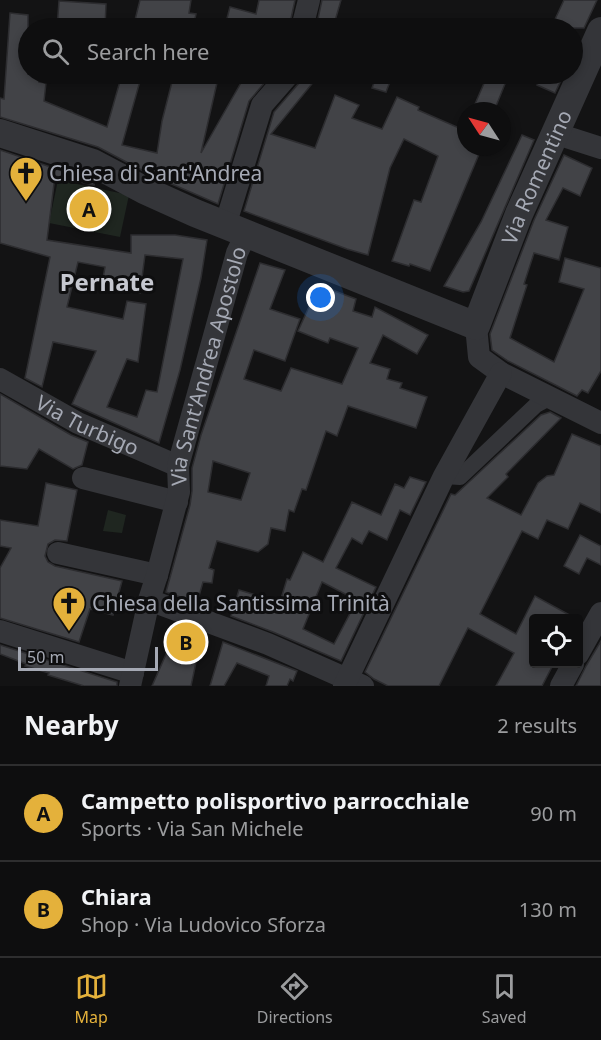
<!DOCTYPE html>
<html lang="en">
<head>
<meta charset="utf-8">
<style>
  body { margin:0; font-family:"Noto Sans",sans-serif; background:#171718; color:#f1f3f6 }
  .controls { position:absolute; right:18px; bottom:18px; display:grid; overflow:hidden; border-radius:6px; box-shadow:0 3px 9px #0003 }
  .controls button { width:54px; height:54px; display:grid; place-items:center; padding:0; border:0; border-bottom:2px solid #2e2e2f; background:#0e0e0f; color:#f1f3f6; font:30px sans-serif }
  .compass { position:absolute; left:457px; top:102px; width:54px; height:54px; border-radius:50%; background:#0e0e0f; box-shadow:0 3px 9px #0003; rotate:306deg }
  .scale { position:absolute; left:18px; bottom:15px; width:140px; box-sizing:border-box; padding-left:6px; border:3px solid #a5a9b4; border-top:0; font-size:16px; line-height:21px; white-space:nowrap; color:#a5a9b4; -webkit-text-stroke:4px #0e0e0f; paint-order:stroke }
  .you { position:absolute; left:321px; top:298px; width:21px; height:21px; margin:-15px; border:4px solid #fff; border-radius:50%; background:#1a73e8; box-shadow:0 0 0 9px #1a73e833 }
  .badge { display:grid; place-items:center; width:39px; height:39px; border-radius:50%; background:#e4b13b; color:#111; font-size:20px; font-weight:700 }
  .pin { position:absolute; translate:-50% -50%; border:3px solid #fff; box-shadow:0 2px 6px #0006 }
  .list { margin:0; padding:0; list-style:none }
  h2 { display:flex; justify-content:space-between; align-items:center; height:78px; margin:0; padding:0 24px; font-size:26px }
  h2 small { font-size:20px; font-weight:400; color:#9b9c9e }
  .list li { display:grid; grid-template-columns:39px 1fr auto; gap:18px; align-items:center; box-sizing:border-box; height:96px; padding:0 24px; border-top:2px solid #2e2e2f }
  .list b { display:block; font-size:22px; white-space:nowrap }
  .list p { margin:0; font-size:20px; white-space:nowrap; color:#9b9c9e }
  .list em { font-size:20px; font-style:normal; color:#9b9c9e }
  .icon { flex:none; width:33px; height:33px; fill:none; stroke:currentColor; stroke-width:2; stroke-linecap:round; stroke-linejoin:round }
  .map { position:relative; flex:none; width:601px; height:686px; overflow:hidden }
  .search { position:absolute; background:#0e0e0f; box-shadow:0 3px 9px #0003; left:18px; right:18px; top:18px; height:66px; display:flex; align-items:center; gap:15px; box-sizing:border-box; padding:0 21px; border-radius:33px; color:#9b9c9e; font-size:22px }
  .sheet { height:270px; background:#0e0e0f }
  nav { display:flex; justify-content:space-around; align-items:center; box-sizing:border-box; height:84px; border-top:2px solid #2e2e2f; background:#0e0e0f; font-size:16px; color:#9b9c9e }
  nav a { display:grid; justify-items:center; gap:3px }
  nav .on { color:#e4b13b }
  .map>svg:first-child { display:block }
</style>
</head>
<body>
<div class="map">
<svg width="601" height="686" viewBox="0 0 601 686">
  <rect width="100%" height="100%" fill="#131314"/>
  <g fill="#1f2620">
    <polygon points="58,180 129,195 120,237 49,223"/>
    <polygon points="108,510 126,515 122,533 103,531"/>
  </g>
  <g fill="#424347" stroke="#2d2d30" stroke-width="1.5" fill-rule="evenodd">
    <polygon points="140,0 191,0 189,13 196,14 193,28 133,28"/>
    <polygon points="259,0 295,0 289,28 234,28 225,26 230,7 256,14"/>
    <polygon points="322,0 341,0 333,28 316,28"/>
    <polygon points="564,0 597,0 584,28 551,28"/>
    <polygon points="59,1 106,4 105,28 57,28"/>
    <polygon points="10,13 28,15 28,74 40,74 39,82 46,83 44,101 107,127 122,74 142,74 122,145 157,153 162,121 174,74 219,74 201,153 246,74 272,74 249,101 218,204 151,175 98,147 0,117 0,98 4,99"/>
    <polygon points="302,74 320,74 271,134 315,148 335,95 359,105 352,118 382,129 397,97 419,107 418,110 466,131 466,147 482,147 430,271 410,264 409,266 392,261 414,200 421,202 438,156 404,139 390,168 368,255 347,249 244,211 274,112 299,83"/>
    <polygon points="377,74 393,74 386,92 372,88"/>
    <polygon points="488,74 509,74 494,111 472,111"/>
    <polygon points="542,74 564,74 555,93 537,85"/>
    <polygon points="522,135 534,140 469,291 463,292 444,286 481,222"/>
    <path d="M0,150l95,32 -1,3 -39,-9 -8,64 84,13v-18h44l32,5 -6,38 -21,92 -21,73 -87,-39 24,-53 -43,-9 -11,45 -17,-9 25,-121 -50,-14zM145,255l38,4 -26,133 -11,-2 -9,27 -30,-10 20,-48 11,3 8,-58 -19,-3 -4,18 -56,-12 11,-45 27,5 -3,17 38,9z"/>
    <polygon points="564,155 592,168 580,196 563,188 546,220 568,227 559,260 534,253 524,284 527,285 510,338 554,362 584,289 559,282 565,258 601,268 601,371 588,393 582,390 577,396 508,361 492,350 490,334 534,220"/>
    <path d="M260,263l25,7 -15,39 30,10 -15,42 -31,-11 -10,29 37,12 10,-23 51,16 16,-36 -28,-10 -2,5 -30,-12 21,-46 37,14 -3,12 19,6 3,-10 53,28 -11,19 -34,-19 -13,28 20,6 -3,10 15,4 -2,5 27,9 -11,31 -68,-22 -11,30 -11,-5 -20,59 -4,-1 -8,23 -5,-2 -4,21 -14,-3 -3,16 -10,8 -41,-11 -8,27 5,2 -2,13 -9,-1 -6,21 -31,-11 24,-87 2,-14v-23l9,-33zM213,461l37,12 -9,27 -33,-8z"/>
    <polygon points="0,394 71,435 88,442 82,465 73,469 39,449 27,469 0,466"/>
    <polygon points="550,412 561,418 506,474 508,477 487,498 521,515 538,483 547,476 554,475 572,434 601,446 601,513 580,503 568,529 547,520 538,539 522,531 480,614 516,634 535,596 575,618 534,618 534,663 554,663 542,686 496,686 514,653 468,628 439,686 388,686 374,679 365,672 451,494 455,495 541,415"/>
    <path d="M410,477l16,5 -16,33 -10,-5 -13,30 -18,-9 -7,13 -10,-6 -16,30 40,19 -35,74 -68,-29 -42,-16 8,-26 41,12 7,-23 3,1 13,-28 20,10 29,-60 29,13 14,-31 9,4zM322,582l35,18 -23,44 -31,-15z"/>
    <polygon points="46,483 77,490 67,541 55,540 48,544 45,556 48,562 55,566 122,581 113,615 90,609 79,642 0,618 0,568 11,548 0,546 0,520 38,526"/>
    <polygon points="580,535 601,546 601,565 587,558 579,574 564,566"/>
    <polygon points="179,625 202,634 191,686 152,686"/>
    <polygon points="601,641 601,686 576,686 586,666"/>
    <polygon points="223,642 297,671 293,681 290,679 287,686 266,686 269,676 237,663 224,686 210,686"/>
    <polygon points="0,645 117,682 117,686 84,686 48,675 49,673 25,666 26,664 0,654"/>
  </g>
  <g fill="none" stroke-linecap="round" stroke-linejoin="round">
    <polyline stroke="#343539" stroke-width="16" points="444,476 460,477 536,405 551,397"/>
    <g stroke="#343539" stroke-width="22">
      <polyline points="302,28 309,0"/>
      <polyline points="554,133 601,148"/>
      <polyline points="225,226 262,105 289,74"/>
      <polyline points="476,326 479,357 501,373 601,423"/>
      <path id="s1" d="M0,379l78,44 100,43"/>
      <polyline points="83,478 177,502"/>
      <polyline points="58,553 157,575"/>
      <polyline points="149,600 268,644 363,686"/>
      <polyline points="0,631 133,673"/>
      <polyline points="578,654 601,613"/>
      <path id="s2" d="M130,686l19,-86 8,-25 22,-83 -1,-26 59,-213 9,-19"/>
      <polyline points="344,686 444,476 501,373"/>
      <polyline points="561,686 573,664"/>
    </g>
    <path stroke="#343539" stroke-width="28" id="s3" d="M0,133l93,30 51,27 51,23 281,113 43,-112 82,-183"/>
  </g>
  <defs>
    <symbol id="church-pin" viewBox="-11 -11 22 30"><path d="M0 17L-7.5 6A9.5 9.5 0 1 1 7.5 6Z" fill="#e4b13b" stroke="#0e0e0f"/><path d="M-1.2-6h2.4v3.5h3.3v2.4h-3.3V6h-2.4V-.1h-3.3v-2.4h3.3Z" fill="#111"/></symbol>
  </defs>
  <g fill-rule="evenodd">
    <use href="#church-pin" x="7" y="154" width="38" height="52"/>
    <use href="#church-pin" x="50" y="584" width="38" height="52"/>
  </g>
  <g text-anchor="middle" dominant-baseline="central" stroke-width="6" stroke-linejoin="round" paint-order="stroke">
    <g font-size="21" fill="#a5a9b4" stroke="#0e0e0f" text-anchor="start">
      <text x="49" y="173">Chiesa di Sant'Andrea</text>
      <text x="92" y="603">Chiesa della Santissima Trinità</text>
    </g>
    <g font-size="21" fill="#a5a9b4" stroke="#0e0e0f">
      <text stroke="none"><textPath href="#s3" startOffset="675">Via Romentino</textPath></text>
      <text stroke="none"><textPath href="#s2" startOffset="330">Via Sant'Andrea Apostolo</textPath></text>
      <text stroke="none"><textPath href="#s1" startOffset="99">Via Turbigo</textPath></text>
    </g>
    <g font-size="24" font-weight="bold" fill="#c6c8d0" stroke="#0e0e0f">
      <text x="107" y="281">Pernate</text>
    </g>
  </g>
</svg>
<div class="controls">
<button><svg class="icon" aria-label="locate" viewBox="0 0 24 24"><circle cx="12" cy="12" r="6"/><path d="M12 2v4M12 18v4M2 12h4M18 12h4"/></svg></button>
</div>
<svg class="compass" viewBox="-18 -18 36 36"><path d="M0-13l5 13h-10z" fill="#e53935"/><path d="M0 13l5-13h-10z" fill="#9b9c9e"/></svg>
<div class="scale">50 m</div>
<div class="you"></div>
<div class="pin badge" style="left:89px;top:209px">A</div>
<div class="pin badge" style="left:186px;top:642px">B</div>
<div class="search"><svg class="icon" aria-label="search" viewBox="0 0 24 24"><circle cx="10" cy="10" r="6"/><path d="M15 15l6 6"/></svg>Search here</div>
</div>
<section class="sheet">
<h2>Nearby<small>2 results</small></h2>
<ul class="list">
<li><span class="badge">A</span><div><b>Campetto polisportivo parrocchiale</b><p>Sports · Via San Michele</p></div><em>90 m</em></li>
<li><span class="badge">B</span><div><b>Chiara</b><p>Shop · Via Ludovico Sforza</p></div><em>130 m</em></li>
</ul>
</section>
<nav>
<a class="on"><svg class="icon" aria-label="map" viewBox="0 0 24 24"><path d="M3 6l6-2 6 2 6-2v14l-6 2-6-2-6 2zM9 4v14M15 6v14"/></svg>Map</a>
<a><svg class="icon" aria-label="directions" viewBox="0 0 24 24"><path d="M12 3l9 9-9 9-9-9zM9 14v-3h6M13 9l2 2-2 2"/></svg>Directions</a>
<a><svg class="icon" aria-label="saved" viewBox="0 0 24 24"><path d="M7 4h10v16l-5-4-5 4z"/></svg>Saved</a>
</nav>
</body>
</html>
